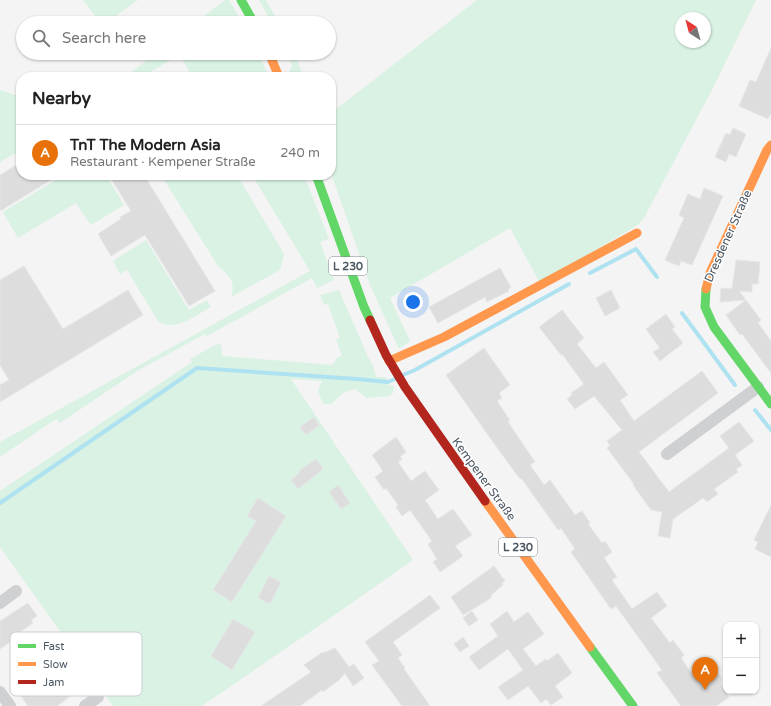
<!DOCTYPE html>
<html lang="en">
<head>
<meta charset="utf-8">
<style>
  body { margin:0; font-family:"Varela Round",sans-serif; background:#f2f2f2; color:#222 }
  .controls { position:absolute; right:12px; bottom:12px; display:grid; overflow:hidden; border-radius:8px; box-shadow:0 1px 3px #0004 }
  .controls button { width:36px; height:36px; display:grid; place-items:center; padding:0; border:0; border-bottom:1px solid #e0e0e0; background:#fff; color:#222; font:20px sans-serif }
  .compass { position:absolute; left:675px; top:12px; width:36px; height:36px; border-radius:50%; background:#fff; box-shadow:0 1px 3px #0004; rotate:324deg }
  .you { position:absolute; left:413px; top:302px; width:14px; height:14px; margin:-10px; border:3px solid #fff; border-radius:50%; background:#1a73e8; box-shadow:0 0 0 6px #1a73e833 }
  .badge { display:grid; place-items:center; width:26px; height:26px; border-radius:50%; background:#868d94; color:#fff; font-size:13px; font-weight:700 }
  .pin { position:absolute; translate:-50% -33px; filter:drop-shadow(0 1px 2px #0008) }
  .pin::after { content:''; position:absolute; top:21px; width:14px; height:12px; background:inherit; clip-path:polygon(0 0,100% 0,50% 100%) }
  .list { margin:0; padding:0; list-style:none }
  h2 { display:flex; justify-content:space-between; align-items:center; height:52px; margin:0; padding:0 16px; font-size:17px }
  h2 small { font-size:13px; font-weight:400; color:#767676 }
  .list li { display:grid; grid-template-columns:26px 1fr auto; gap:12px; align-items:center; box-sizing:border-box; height:56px; padding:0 16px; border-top:1px solid #e0e0e0 }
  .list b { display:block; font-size:15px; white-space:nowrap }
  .list p { margin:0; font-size:13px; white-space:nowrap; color:#767676 }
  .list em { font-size:13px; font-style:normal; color:#767676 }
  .icon { flex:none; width:22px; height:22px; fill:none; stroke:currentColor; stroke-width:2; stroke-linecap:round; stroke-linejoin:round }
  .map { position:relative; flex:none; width:771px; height:706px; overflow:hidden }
  .search { position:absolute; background:#fff; box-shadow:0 1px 3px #0004; left:16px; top:16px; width:320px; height:44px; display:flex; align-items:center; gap:10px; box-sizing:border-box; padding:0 14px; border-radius:22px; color:#767676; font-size:15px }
  .panel { position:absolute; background:#fff; box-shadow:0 1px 3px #0004; left:16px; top:72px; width:320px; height:108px; border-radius:16px }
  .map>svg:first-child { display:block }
</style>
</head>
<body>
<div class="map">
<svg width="771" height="706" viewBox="0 0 771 706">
  <rect width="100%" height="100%" fill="#f4f4f4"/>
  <g fill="#d9f2e3" fill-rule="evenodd">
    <polygon points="83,0 138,0 106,23 101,23"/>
    <polygon points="225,0 229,0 243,23 195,23"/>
    <polygon points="259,0 266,0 279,23 272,23"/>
    <path d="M477,0h279l-43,88 -69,130 -6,7 -98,58 -30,-55 -120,70 20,43 -11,8 -29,-64 -39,-112v-60zM681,18h24v24h-24z"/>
    <polygon points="156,53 258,53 269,77 193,77 179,55 142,77 125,77"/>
    <polygon points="287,53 294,53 304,77 291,77 289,72 292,65"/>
    <polygon points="0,90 21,97 21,150 0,162"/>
    <polygon points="64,175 106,175 124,205 91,225 76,203 18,238 3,212"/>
    <path d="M161,175h76l47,79 -4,16 -49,27c5,-15 -1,-21 -13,-31z"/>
    <polygon points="252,175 304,175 329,239 320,242 334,280 317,288 312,278 207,336 205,334 137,371 60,423 56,419 0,457 0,442 310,271"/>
    <path d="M146,240l43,70 18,-10 4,7c-16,8 -36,26 -53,14l-31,-51 -7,4 -7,-13z"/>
    <polygon points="339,290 368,357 373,365 376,377 386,377 389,385 394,386 393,393 389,396 367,398 355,389 343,393 331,404 324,404 321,399 318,391 322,381 291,379 413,560 326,621 202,706 113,706 0,547 0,491 192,362 190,359 215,345 221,344 222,356 332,365 338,357 342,356 336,339 340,338 328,304 324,305 320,295"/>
  </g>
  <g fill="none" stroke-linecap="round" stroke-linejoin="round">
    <g stroke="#aee2f0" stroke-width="4">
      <polyline points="590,273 636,249 657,277"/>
      <polyline points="682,313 735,385"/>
      <polyline points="403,375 415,370 569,284"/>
      <polyline points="755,410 771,430"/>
      <polyline points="0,503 197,368 357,379 388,382 395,379"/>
    </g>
  </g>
  <g fill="#ddddde" stroke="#e5e6e7">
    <polygon points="771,48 771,113 768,119 739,106 750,80 756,82"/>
    <polygon points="733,128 746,134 736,157 729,154 726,162 715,157 726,133 730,135"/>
    <polygon points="21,162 21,175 59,175 0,211 0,175"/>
    <polygon points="109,175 144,175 215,291 189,306 145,235 111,256 98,234 121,219 120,217 131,211"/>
    <polygon points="704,188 723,196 692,265 681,261 679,266 665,260 684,218 679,215 688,194 700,199"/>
    <polygon points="736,260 760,262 758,284 752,284 752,292 739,291 746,300 720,302 721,288 732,289"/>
    <polygon points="24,266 63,329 128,290 143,315 0,402 0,385 9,380 0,365 0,280"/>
    <polygon points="500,268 511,287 508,289 509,291 487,302 485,297 438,323 429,307"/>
    <polygon points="611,290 620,308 605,316 596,298"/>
    <polygon points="746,300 761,320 758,323 771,341 771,373 742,334 740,335 726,315"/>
    <polygon points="562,310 584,338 577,344 596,368 604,362 628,395 620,400 634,421 702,371 718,393 639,452 669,492 729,448 720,436 739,422 754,441 735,455 742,465 736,469 738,472 714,489 718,494 707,502 703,498 673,519 670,538 658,536 662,512 651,510 633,485 634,484 607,448 610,446 607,441 622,430 594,396 575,409 567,399 572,395 571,393 584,384 562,354 561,355 539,327"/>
    <polygon points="666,314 675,327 672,329 683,343 660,361 653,352 660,348 646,329"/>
    <polygon points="484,348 510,385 499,393 502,398 497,401 510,420 508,421 512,428 535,462 530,465 544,485 550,480 575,515 582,511 590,523 588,524 602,543 605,541 612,552 604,558 617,577 612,580 632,609 657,592 667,606 651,618 670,643 673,640 684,655 681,658 694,677 705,669 709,673 718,674 721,676 722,680 721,684 729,697 716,706 681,706 657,673 662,670 616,606 611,609 571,552 575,549 561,528 558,530 522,479 521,479 517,475 493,442 446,375"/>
    <polygon points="314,417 319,425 306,435 300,427"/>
    <polygon points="396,437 406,452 400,457 402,459 398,462 411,481 425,471 439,490 425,500 438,519 453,509 472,535 455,546 463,556 440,572 433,562 437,559 428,544 432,541 410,510 402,516 396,507 398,505 386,488 384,490 375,477 383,471 372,455"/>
    <polygon points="316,459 323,469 298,489 291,480 300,472 299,471"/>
    <polygon points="338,485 350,503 341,509 329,492"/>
    <polygon points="258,498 286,516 232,602 213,590 256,521 247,516"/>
    <polygon points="771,505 771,557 755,549 758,542 754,540"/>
    <polygon points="494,566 505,581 501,584 503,585 491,595 491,598 463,615 451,597"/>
    <polygon points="269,576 281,582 270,604 258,598"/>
    <polygon points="430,595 440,608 393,642 402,655 398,658 405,668 404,669 430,706 402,706 372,665 379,661 365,642"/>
    <polygon points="28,603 37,616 31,620 33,623 13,637 14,639 0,649 0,621"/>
    <polygon points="472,611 478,620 469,626 463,618"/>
    <polygon points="507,611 514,622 528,612 544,634 523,649 536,666 546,659 547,661 558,653 572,673 555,686 563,697 551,705 546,699 541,703 528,686 508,700 498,687 523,670 508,649 479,670 469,657 498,636 490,624"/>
    <polygon points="233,619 255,632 232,670 211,656"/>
    <polygon points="463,637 469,646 460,652 454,644"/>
    <polygon points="335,648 349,667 354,664 364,678 353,686 345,673 339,680 323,692 322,690 300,706 261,706 311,672 304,665 323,652 323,653"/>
    <polygon points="64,661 83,687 57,706 28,706 16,689 38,673 41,677"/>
  </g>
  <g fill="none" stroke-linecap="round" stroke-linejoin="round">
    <g stroke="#ced0d2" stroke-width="12">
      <polyline points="667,454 758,387"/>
      <polyline points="0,603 16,591"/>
      <polyline points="0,692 10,706"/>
      <polyline points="85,706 98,697"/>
    </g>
    <g stroke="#63d668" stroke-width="9">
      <polyline points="241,0 254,23"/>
      <polyline points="316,175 364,307 370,320"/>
      <polyline points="706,289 705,307 714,327 771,404"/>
      <polyline points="590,647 633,706"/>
    </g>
    <g stroke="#ff974d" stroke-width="9">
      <polyline points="269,53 279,77"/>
      <polyline points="706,289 710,273 767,150 771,145"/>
      <polyline points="389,361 444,337 637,233"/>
      <polyline points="485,501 590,647"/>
    </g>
    <polyline stroke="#b3261e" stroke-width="9" points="370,320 386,355 405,387 485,501"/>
  </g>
  <g text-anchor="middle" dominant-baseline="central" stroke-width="3" stroke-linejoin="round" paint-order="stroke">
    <g fill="#fff" stroke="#808990" stroke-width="1">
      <rect x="329" y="257" width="38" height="18" rx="3"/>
      <rect x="499" y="538" width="38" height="18" rx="3"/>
    </g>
    <g font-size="11" font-weight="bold" fill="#4a5661">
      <text x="348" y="266">L 230</text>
      <text x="518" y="547">L 230</text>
    </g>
    <g font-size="12" fill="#4a5661" stroke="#fff">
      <text transform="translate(728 236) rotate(-66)">Dresdener Straße</text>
      <text transform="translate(484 479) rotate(54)">Kempener Straße</text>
    </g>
  </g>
  <rect x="10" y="632" width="132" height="64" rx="6" fill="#fff" stroke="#c9ccd0" stroke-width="1"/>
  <rect x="18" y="644" width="18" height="4" fill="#63d668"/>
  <rect x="18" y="662" width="18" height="4" fill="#ff974d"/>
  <rect x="18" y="680" width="18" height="4" fill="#b3261e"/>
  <g font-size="11" fill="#4a5661">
    <text x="43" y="650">Fast</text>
    <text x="43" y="668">Slow</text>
    <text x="43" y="686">Jam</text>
  </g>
</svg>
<div class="controls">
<button>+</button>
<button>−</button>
</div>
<svg class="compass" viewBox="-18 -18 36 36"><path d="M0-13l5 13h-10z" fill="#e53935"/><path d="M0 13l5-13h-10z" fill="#767676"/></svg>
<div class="you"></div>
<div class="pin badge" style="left:705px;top:690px;background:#e8710a">A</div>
<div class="search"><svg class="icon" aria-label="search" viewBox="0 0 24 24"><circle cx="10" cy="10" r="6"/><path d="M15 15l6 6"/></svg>Search here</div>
<section class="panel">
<h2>Nearby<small></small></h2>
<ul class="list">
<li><span class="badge" style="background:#e8710a">A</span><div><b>TnT The Modern Asia</b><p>Restaurant · Kempener Straße</p></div><em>240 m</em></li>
</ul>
</section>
</div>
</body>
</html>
